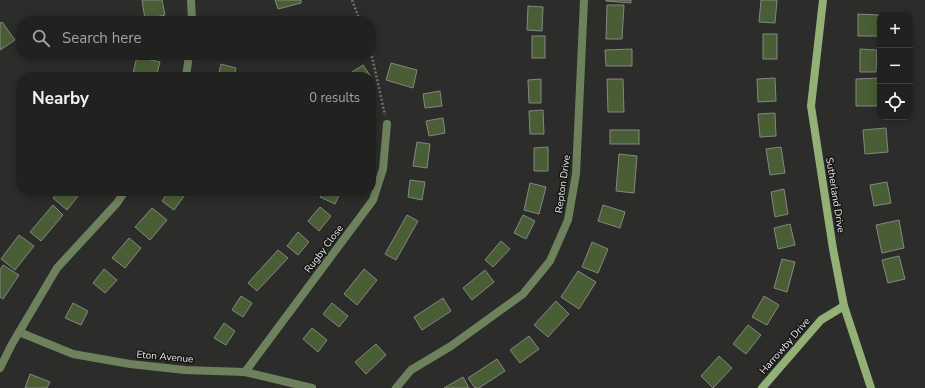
<!DOCTYPE html>
<html lang="en">
<head>
<meta charset="utf-8">
<style>
  body { margin:0; font-family:"Nunito Sans",sans-serif; background:#2d2f2d; color:#f1f3f6 }
  .controls { position:absolute; right:12px; top:12px; display:grid; overflow:hidden; border-radius:8px; box-shadow:0 2px 10px #0003 }
  .controls button { width:36px; height:36px; display:grid; place-items:center; padding:0; border:0; border-bottom:1px solid #3e3f3e; background:#212220; color:#f1f3f6; font:20px sans-serif }
  .list { margin:0; padding:0; list-style:none }
  h2 { display:flex; justify-content:space-between; align-items:center; height:52px; margin:0; padding:0 16px; font-size:17px }
  h2 small { font-size:13px; font-weight:400; color:#a2a4a5 }
  .icon { flex:none; width:22px; height:22px; fill:none; stroke:currentColor; stroke-width:2; stroke-linecap:round; stroke-linejoin:round }
  .map { position:relative; flex:none; width:925px; height:388px; overflow:hidden }
  .search { position:absolute; background:#212220; box-shadow:0 2px 10px #0003; left:16px; top:16px; width:360px; height:44px; display:flex; align-items:center; gap:10px; box-sizing:border-box; padding:0 14px; border-radius:16px; color:#a2a4a5; font-size:15px }
  .panel { position:absolute; background:#212220; box-shadow:0 2px 10px #0003; left:16px; top:72px; width:360px; height:124px; border-radius:16px }
  .map>svg:first-child { display:block }
</style>
</head>
<body>
<div class="map">
<svg width="925" height="388" viewBox="0 0 925 388">
  <rect width="100%" height="100%" fill="#2c2d2b"/>
  <g fill="#4a5e35" stroke="#858683">
    <polygon points="142,0 162,0 165,15 145,19"/>
    <polygon points="275,0 301,0 301,3 278,9"/>
    <polygon points="606,0 631,0 631,3 606,1"/>
    <polygon points="761,0 777,0 775,23 759,22"/>
    <polygon points="607,5 624,5 622,39 606,39"/>
    <polygon points="528,6 543,7 542,31 527,30"/>
    <polygon points="858,14 879,15 878,36 858,36"/>
    <polygon points="2,22 15,40 0,50 0,23"/>
    <rect x="763" y="34" width="14" height="25"/>
    <rect x="532" y="36" width="13" height="22"/>
    <polygon points="632,49 632,66 606,66 605,50"/>
    <polygon points="860,49 877,50 876,72 860,72"/>
    <polygon points="137,57 160,62 156,77 132,77"/>
    <polygon points="391,63 417,70 413,88 386,80"/>
    <polygon points="221,64 236,68 234,77 218,77"/>
    <polygon points="363,65 371,77 344,77"/>
    <polygon points="775,78 776,101 758,102 757,79"/>
    <polygon points="880,78 880,106 856,106 856,79"/>
    <polygon points="541,79 541,103 529,103 528,80"/>
    <polygon points="607,79 623,79 624,112 608,112"/>
    <polygon points="440,91 442,106 425,108 423,94"/>
    <polygon points="543,110 544,134 530,134 529,111"/>
    <polygon points="775,113 776,136 760,137 758,114"/>
    <polygon points="443,118 445,133 429,136 426,121"/>
    <polygon points="886,128 888,152 865,154 863,130"/>
    <rect x="610" y="130" width="29" height="14"/>
    <polygon points="417,142 430,144 427,168 413,166"/>
    <polygon points="548,147 548,171 534,171 534,148"/>
    <polygon points="781,147 785,173 770,175 766,149"/>
    <polygon points="619,154 637,156 634,193 616,191"/>
    <polygon points="410,180 425,182 422,200 408,197"/>
    <polygon points="887,182 891,203 874,206 870,185"/>
    <polygon points="530,183 546,187 539,214 524,210"/>
    <polygon points="784,189 788,214 775,217 771,192"/>
    <polygon points="59,191 82,191 67,210 53,198"/>
    <polygon points="169,191 187,192 174,210 162,201"/>
    <polygon points="322,191 341,191 335,204 320,197"/>
    <polygon points="53,205 63,215 41,241 30,232"/>
    <polygon points="603,205 625,212 620,228 598,221"/>
    <polygon points="320,207 331,216 319,231 308,221"/>
    <polygon points="152,208 167,220 150,240 135,227"/>
    <polygon points="407,215 418,221 396,260 385,254"/>
    <polygon points="523,215 535,221 526,239 514,233"/>
    <polygon points="899,220 904,248 882,253 876,225"/>
    <polygon points="790,224 795,245 778,249 774,228"/>
    <polygon points="298,232 309,242 298,255 287,246"/>
    <polygon points="19,235 34,246 15,270 1,259"/>
    <polygon points="129,238 141,248 125,268 112,258"/>
    <polygon points="501,241 510,249 493,267 485,260"/>
    <polygon points="592,242 608,249 598,273 582,267"/>
    <polygon points="278,250 288,258 257,291 248,283"/>
    <polygon points="899,256 905,279 888,283 882,260"/>
    <polygon points="782,259 795,262 787,292 774,288"/>
    <polygon points="3,265 19,275 3,299 0,297 0,270"/>
    <polygon points="104,269 117,280 105,293 93,283"/>
    <polygon points="364,269 377,280 357,305 344,294"/>
    <polygon points="485,270 494,282 472,300 463,288"/>
    <polygon points="578,271 596,282 579,309 561,297"/>
    <polygon points="241,296 252,303 243,317 232,310"/>
    <polygon points="764,296 779,305 767,325 752,317"/>
    <polygon points="443,298 451,311 422,330 414,317"/>
    <polygon points="556,301 569,314 548,337 534,325"/>
    <polygon points="73,303 88,311 81,325 65,318"/>
    <polygon points="332,303 348,316 339,327 323,314"/>
    <polygon points="224,323 235,331 226,345 214,338"/>
    <polygon points="748,325 761,335 746,354 733,344"/>
    <polygon points="312,328 327,340 318,352 303,339"/>
    <polygon points="529,336 539,349 520,363 510,350"/>
    <polygon points="376,344 386,355 366,374 355,362"/>
    <polygon points="719,356 732,368 713,388 701,376"/>
    <polygon points="497,359 505,371 479,388 475,388 468,378"/>
    <polygon points="30,374 50,382 47,388 25,388"/>
    <polygon points="463,377 469,388 444,388"/>
  </g>
  <g fill="none" stroke-linecap="round" stroke-linejoin="round">
    <g stroke="#717270" stroke-width="2.5" stroke-dasharray="2 2" stroke-linecap="butt">
      <polyline points="352,0 360,21"/>
      <polyline points="371,52 385,115"/>
    </g>
    <g stroke="#6e815d" stroke-width="8">
      <polyline points="191,0 192,21"/>
      <polyline points="186,77 189,55"/>
      <polyline points="19,332 73,354 130,364 185,370 245,372 312,388"/>
      <polyline points="0,368 12,344 57,268 117,203 125,191"/>
      <polyline points="245,372 373,200 383,169 387,124"/>
      <polyline points="396,388 411,370 451,346 523,294 550,261 568,220 576,174 584,0"/>
    </g>
    <g stroke="#93b177" stroke-width="8">
      <polyline points="823,0 811,106 833,249 844,306 871,388"/>
      <polyline points="762,388 821,320 844,306"/>
    </g>
  </g>
  <g text-anchor="middle" dominant-baseline="central" stroke-width="3" stroke-linejoin="round" paint-order="stroke">
    <g font-size="10" fill="#e6e7e6" stroke="#151514">
      <text transform="translate(563 184) rotate(-82)">Repton Drive</text>
      <text transform="translate(835 195) rotate(81)">Sutherland Drive</text>
      <text transform="translate(324 249) rotate(-53)">Rugby Close</text>
      <text transform="translate(785 346) rotate(-49)">Harrowby Drive</text>
      <text transform="translate(165 357) rotate(5)">Eton Avenue</text>
    </g>
  </g>
</svg>
<div class="controls">
<button>+</button>
<button>−</button>
<button><svg class="icon" aria-label="locate" viewBox="0 0 24 24"><circle cx="12" cy="12" r="6"/><path d="M12 2v4M12 18v4M2 12h4M18 12h4"/></svg></button>
</div>
<div class="search"><svg class="icon" aria-label="search" viewBox="0 0 24 24"><circle cx="10" cy="10" r="6"/><path d="M15 15l6 6"/></svg>Search here</div>
<section class="panel">
<h2>Nearby<small>0 results</small></h2>
<ul class="list">
</ul>
</section>
</div>
</body>
</html>
